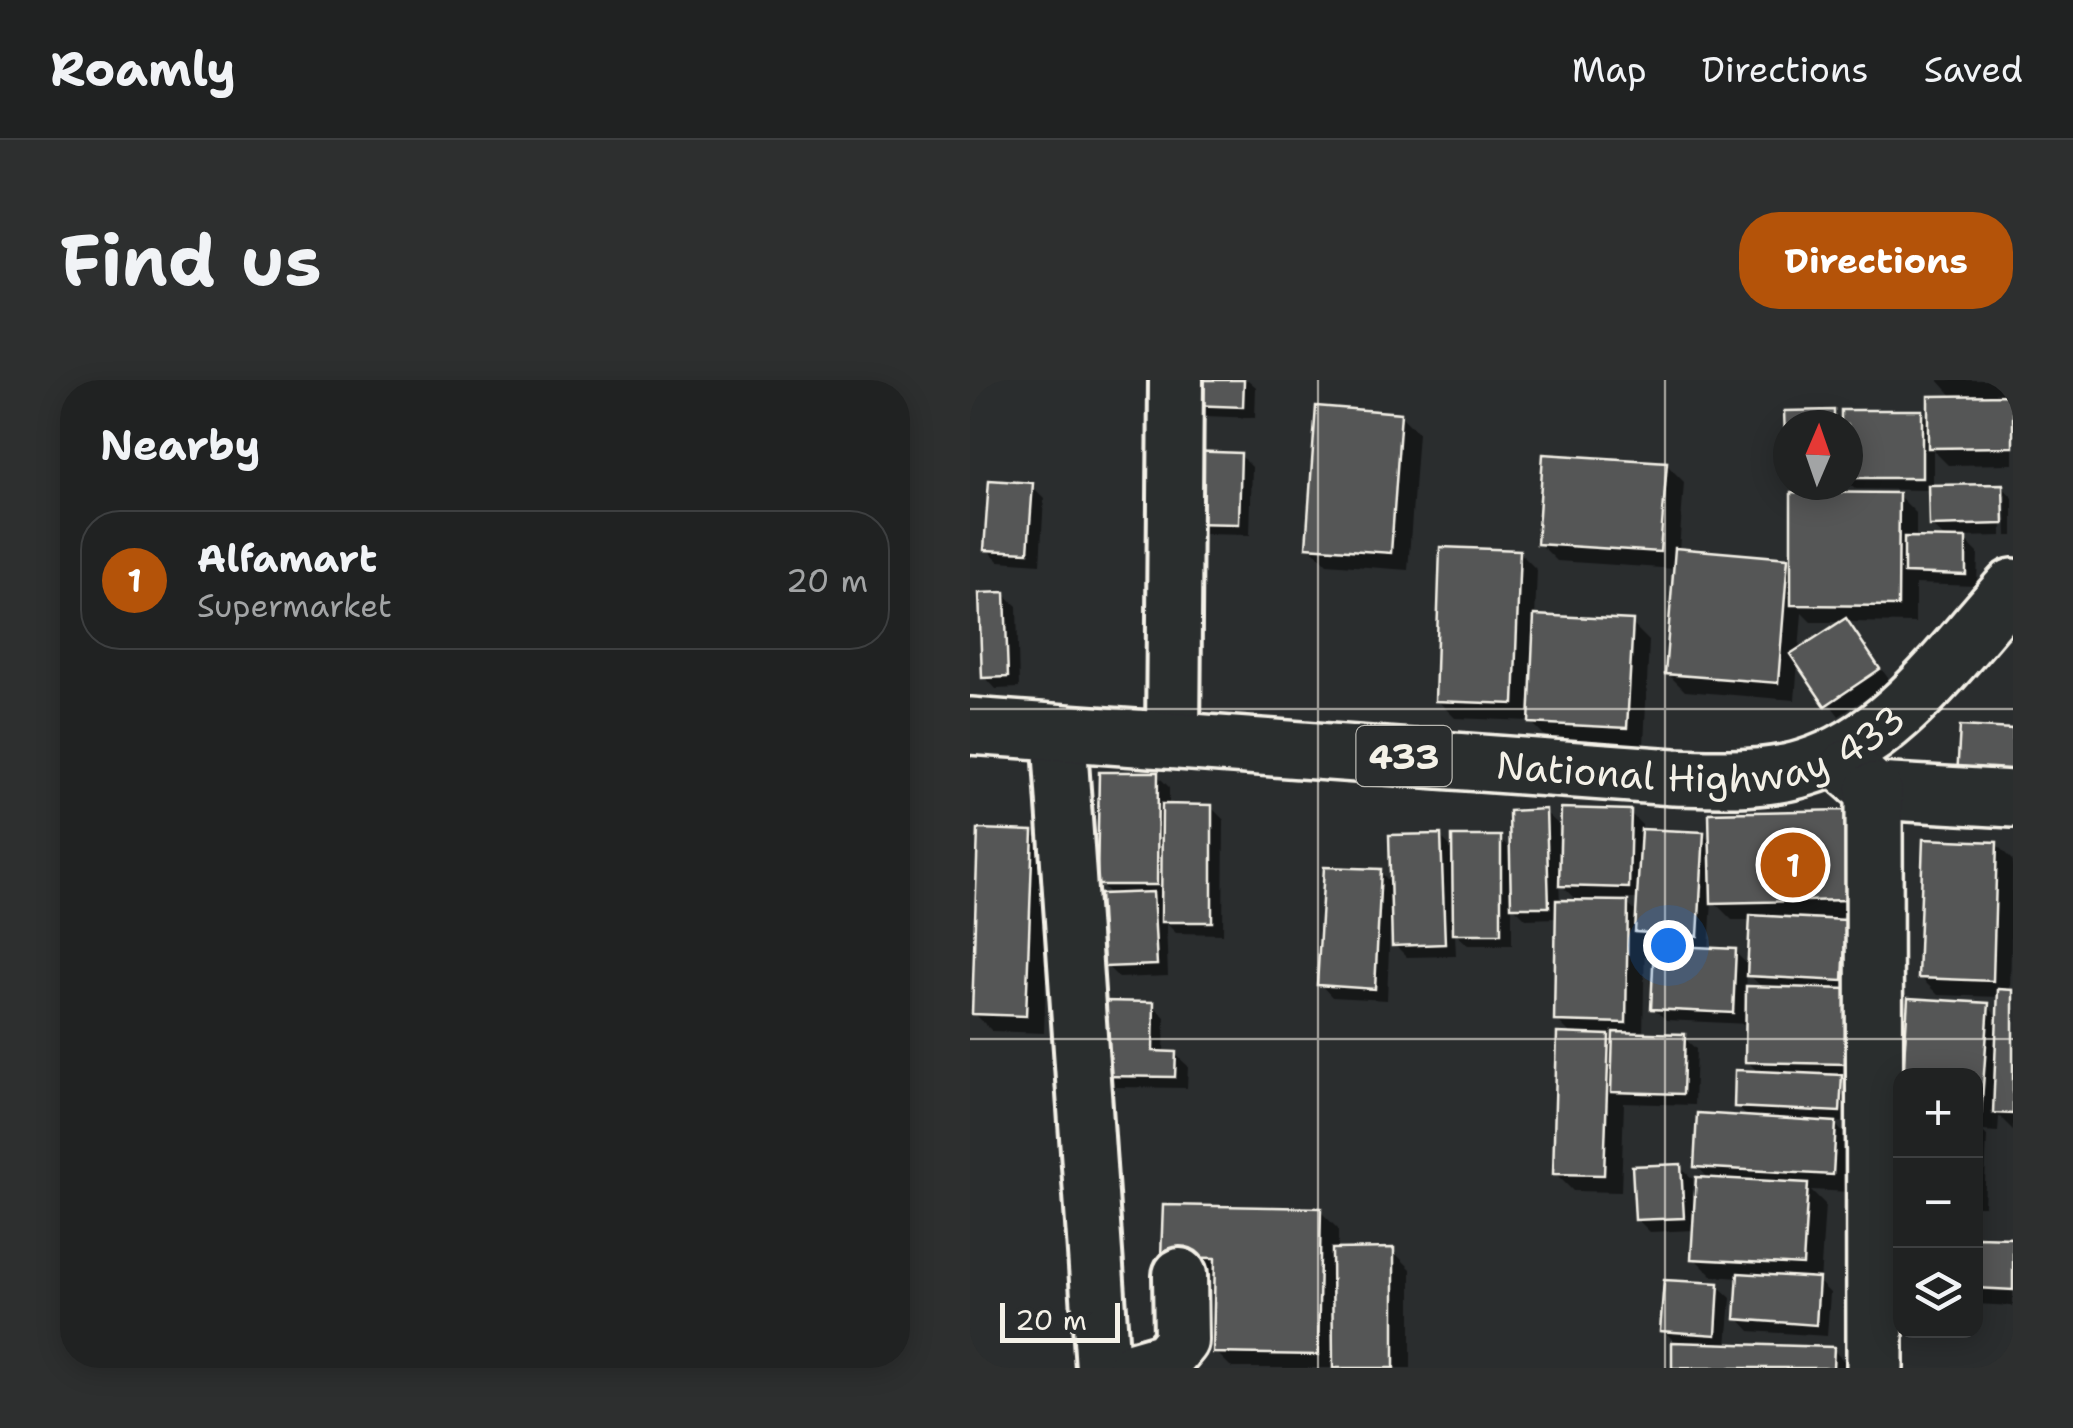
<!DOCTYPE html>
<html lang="en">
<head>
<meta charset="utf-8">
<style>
  body { margin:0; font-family:"Shantell Sans",sans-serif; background:#2d2f2f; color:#f1f3f6 }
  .controls { position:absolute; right:30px; bottom:30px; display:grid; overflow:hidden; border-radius:20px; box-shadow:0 5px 25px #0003 }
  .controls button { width:90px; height:90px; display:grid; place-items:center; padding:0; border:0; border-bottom:2px solid #3d3f40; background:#202222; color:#f1f3f6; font:50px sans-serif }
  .compass { position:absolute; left:803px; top:30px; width:90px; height:90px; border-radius:50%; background:#202222; box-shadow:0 5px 25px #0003; rotate:2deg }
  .scale { position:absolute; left:30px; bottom:25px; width:120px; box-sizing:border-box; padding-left:10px; border:5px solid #f4f1e8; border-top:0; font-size:28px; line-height:35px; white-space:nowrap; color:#f4f1e8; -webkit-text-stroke:8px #2a2d2e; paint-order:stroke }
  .you { position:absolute; left:698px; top:565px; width:35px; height:35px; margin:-25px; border:8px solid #fff; border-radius:50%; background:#1a73e8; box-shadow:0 0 0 15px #1a73e833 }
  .badge { display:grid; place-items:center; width:65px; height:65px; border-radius:50%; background:#b45309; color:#fff; font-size:32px; font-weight:700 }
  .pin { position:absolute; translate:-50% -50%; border:5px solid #fff; box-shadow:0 2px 10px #0006 }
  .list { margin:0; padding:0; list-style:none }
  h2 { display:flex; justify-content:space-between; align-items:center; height:130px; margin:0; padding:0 40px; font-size:42px }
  h2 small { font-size:32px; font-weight:400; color:#a2a4a5 }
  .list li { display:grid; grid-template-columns:65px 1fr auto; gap:30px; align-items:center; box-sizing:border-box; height:140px; margin:0 20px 20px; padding:0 20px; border:2px solid #3d3f40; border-radius:40px }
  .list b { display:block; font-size:38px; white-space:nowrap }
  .list p { margin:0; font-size:32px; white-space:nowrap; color:#a2a4a5 }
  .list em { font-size:32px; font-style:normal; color:#a2a4a5 }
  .icon { flex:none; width:55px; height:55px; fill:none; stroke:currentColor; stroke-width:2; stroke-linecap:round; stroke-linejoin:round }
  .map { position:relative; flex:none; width:1043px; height:988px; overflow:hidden; border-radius:40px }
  header { display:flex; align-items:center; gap:60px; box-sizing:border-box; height:140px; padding:0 50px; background:#202222; border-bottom:2px solid #3d3f40 }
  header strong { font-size:48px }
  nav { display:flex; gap:55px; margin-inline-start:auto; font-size:35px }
  .intro { display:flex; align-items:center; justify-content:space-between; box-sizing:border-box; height:240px; padding:0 60px }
  h1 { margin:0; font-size:70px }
  .button { padding:25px 45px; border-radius:40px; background:#b45309; color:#fff; font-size:35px; font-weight:700 }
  main { display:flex; gap:60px; padding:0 60px }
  aside { flex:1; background:#202222; border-radius:40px; box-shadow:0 5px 25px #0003 }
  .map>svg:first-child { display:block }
</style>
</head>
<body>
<header>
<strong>Roamly</strong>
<nav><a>Map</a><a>Directions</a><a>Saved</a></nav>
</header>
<div class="intro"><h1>Find us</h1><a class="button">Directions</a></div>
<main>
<aside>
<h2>Nearby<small></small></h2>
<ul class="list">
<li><span class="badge">1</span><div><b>Alfamart</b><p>Supermarket</p></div><em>20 m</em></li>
</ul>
</aside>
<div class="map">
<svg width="1043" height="988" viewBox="0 0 1043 988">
  <rect width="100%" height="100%" fill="#2a2d2e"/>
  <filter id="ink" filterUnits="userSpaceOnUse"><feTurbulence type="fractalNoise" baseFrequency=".01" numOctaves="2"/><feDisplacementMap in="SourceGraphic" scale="20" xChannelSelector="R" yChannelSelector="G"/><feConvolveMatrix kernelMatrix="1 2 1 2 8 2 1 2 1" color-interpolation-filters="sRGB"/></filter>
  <g filter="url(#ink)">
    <g fill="#0007" fill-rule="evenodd">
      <polygon points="223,0 278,0 286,7 285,38 235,36 222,24"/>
      <path d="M968,0h75v84l-65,1 -15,-15v38l69,-2 11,12v38h-6l-1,-41h-5l1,41 -40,1 16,16 -1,33 -62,-2v39l-68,-1 44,60 -52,34 -41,-54 -3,38 -110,-9 -18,-18 9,-104 -119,-8 -18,-18 127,-79 18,18 -5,69 108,9 6,6 105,-71 18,18v27h31l-16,-15 -1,-35 -74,-1 -8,-7v-57h-60v33l-2,-44 47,-2 11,11 77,-10 9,9 24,-24zM832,233l9,9h32l-44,29z"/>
      <polygon points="430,35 448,53 438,190 357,184 339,166"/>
      <polygon points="270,75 282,87 280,155 232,154 220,142"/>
      <polygon points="62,106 74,118 70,184 29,181 17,169"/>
      <polygon points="549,172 567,190 565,238 661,243 679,261 674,365 579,360 560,341 485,338 467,320"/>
      <polygon points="34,214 47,226 49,308 26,309 14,296"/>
      <polygon points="187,395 199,407 199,427 241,427 254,440 253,554 206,553 196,543 198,596 149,598 137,586 142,516 130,504"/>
      <path d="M575,432l13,12v29l72,-40 12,12v7l61,3 9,9 132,-32 18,18 2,87h-24l17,17 7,147 -20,-1 9,10 -1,33 -19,-1 20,21 -3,49 -39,-2 14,14 -5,79 10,10 -3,43 -77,-5 -12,-13 2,-40 -28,-2 -18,-18 1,-28 -45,2 -13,-13 43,-52 13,12v18h4l13,-17 -13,-14 52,-47 -12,-13 23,-32 -13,-13 1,-37 -82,-4 -13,-12 4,-64h-7l-5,-6 -2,98 40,1 13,12 -2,56 -70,-2 -3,89 -48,-1 -18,-18 18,-137 -16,-16 1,-102 -32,1 -14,-14v40h-44l-13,-12 1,23 -49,1 -12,-12 -1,-22h-4l-3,77 -55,-3 -12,-13 60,-112 13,13 47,-49 15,15 45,-13 12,13zM589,503l20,20 -19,-1zM652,519h18l-1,16zM742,520l20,20h20l-2,47 -15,-15 -26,-2zM777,593l17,16h-18z"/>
      <polygon points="62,453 80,471 74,653 22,651 4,633"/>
      <polygon points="1026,464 1043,481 1040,612 1043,612 1043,750 1029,736 1028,752 1012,751 1017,756 1014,826 1006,826 1006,696 1017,626 1029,638 1030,617 968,615 950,597"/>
      <polygon points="183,625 195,637 194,674 205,674 218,686 217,708 145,707 133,695"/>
      <polygon points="350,831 368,849 368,871 423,871 441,889 441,988 262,988 246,972 248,894 212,894 194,876"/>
      <polygon points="1006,859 1043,861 1043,926 1006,924"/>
      <polygon points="748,906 761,918 757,966 863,970 881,988 704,988 705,962 693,950"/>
    </g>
    <g fill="#555756" stroke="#f4f1e8" stroke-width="2.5">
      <polygon points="221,0 274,0 273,27 220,25"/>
      <polygon points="1043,15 1043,67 958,68 958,16"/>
      <polygon points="346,26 431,33 421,173 336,167"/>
      <polygon points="864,30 864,45 818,45 816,86 814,31"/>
      <polygon points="871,30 952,30 952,98 878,98 878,45 871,45"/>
      <polygon points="218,71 271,73 269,144 217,143"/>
      <polygon points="573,74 697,82 690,172 567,164"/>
      <polygon points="19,100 63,103 58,172 14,170"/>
      <polygon points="1033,104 1034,144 959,146 958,105"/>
      <polygon points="821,112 929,113 928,226 821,225"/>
      <polygon points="934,157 996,158 996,195 934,193"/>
      <polygon points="470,167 550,170 544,324 465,321"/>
      <polygon points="705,168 818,178 808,303 695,294"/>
      <polygon points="35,212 38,297 12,298 9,213"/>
      <polygon points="564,235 663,240 657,348 559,343"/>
      <polygon points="876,238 910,289 855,326 820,274"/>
      <polygon points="990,346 1043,349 1043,400 987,397"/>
      <polygon points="129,392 188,392 187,505 127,505"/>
      <polygon points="192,424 242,425 242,542 191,542"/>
      <polygon points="591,428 661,430 659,508 589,506"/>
      <polygon points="576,429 579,527 541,527 539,431"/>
      <polygon points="875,430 878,520 741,523 739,433"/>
      <polygon points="8,449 63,451 56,636 2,634"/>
      <polygon points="671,449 734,452 728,556 665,552"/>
      <polygon points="471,454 475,564 422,566 419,455"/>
      <polygon points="482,456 531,456 531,554 483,554"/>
      <polygon points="953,459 1027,462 1023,601 948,598"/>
      <polygon points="354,487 411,489 405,609 347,605"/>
      <polygon points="183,512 187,585 134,587 130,514"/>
      <polygon points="586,520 658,521 656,643 584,641"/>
      <polygon points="780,535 876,540 873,601 777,596"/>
      <polygon points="684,565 766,569 763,633 681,629"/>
      <polygon points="776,606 878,609 877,684 775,682"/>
      <polygon points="1028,609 1043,610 1043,734 1023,733"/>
      <polygon points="938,618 1019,623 1011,735 1006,735 1006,696 933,696"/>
      <polygon points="132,621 184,622 183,671 206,672 205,697 131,696"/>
      <polygon points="643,652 715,654 713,714 641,712"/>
      <polygon points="587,653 639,655 634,795 583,794"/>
      <polygon points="765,690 872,695 870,732 764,727"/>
      <polygon points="727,733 866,742 863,795 724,787"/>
      <polygon points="711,784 714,838 665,840 662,786"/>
      <polygon points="726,797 838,803 833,885 721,879"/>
      <polygon points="193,825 351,828 348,975 243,973 245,878 191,877"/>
      <polygon points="1006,857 1043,858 1043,910 1006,908"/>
      <polygon points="424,868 424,988 363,988 362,869"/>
      <polygon points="768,893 849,898 846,945 765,939"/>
      <polygon points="694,900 749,903 746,955 690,951"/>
      <polygon points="702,962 864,967 863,988 702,988"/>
    </g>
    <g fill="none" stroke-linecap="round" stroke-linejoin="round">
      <defs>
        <g id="minor">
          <polyline points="89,352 133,988"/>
          <polyline points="203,359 206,0"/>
          <polyline points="165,988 196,979 211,961 210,895"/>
        </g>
        <g id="major">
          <path id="s1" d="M0,346l704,51c43,1 89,4 131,-9 88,-26 149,-116 208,-181"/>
          <polyline points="878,388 904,411 1043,419"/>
          <polyline points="904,411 905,988"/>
        </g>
      </defs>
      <use href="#minor" stroke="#f4f1e8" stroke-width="60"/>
      <use href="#major" stroke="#f4f1e8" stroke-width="62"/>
      <use href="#minor" stroke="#2a2d2e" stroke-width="52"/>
      <use href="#major" stroke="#2a2d2e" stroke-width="55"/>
    </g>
  </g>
  <path fill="none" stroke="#f4f1e8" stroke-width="2.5" stroke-opacity="0.55" d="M348,0v988M695,0v988M0,329h1043M0,659h1043"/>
  <g text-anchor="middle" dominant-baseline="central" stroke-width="8" stroke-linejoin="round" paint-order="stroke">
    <rect fill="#2a2d2e" stroke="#b7b6b0" stroke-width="2.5" x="386.5" y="346" width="95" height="60" rx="8"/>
    <g font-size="35" font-weight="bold" fill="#f4f1e8">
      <text x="434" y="376">433</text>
    </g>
    <g font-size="38" fill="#f4f1e8" stroke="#2a2d2e">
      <text stroke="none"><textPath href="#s1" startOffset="738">National Highway 433</textPath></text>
    </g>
  </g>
</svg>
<div class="controls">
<button>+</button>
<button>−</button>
<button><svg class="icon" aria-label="layers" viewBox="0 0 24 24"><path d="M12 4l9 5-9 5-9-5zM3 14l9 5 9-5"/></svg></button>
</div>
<svg class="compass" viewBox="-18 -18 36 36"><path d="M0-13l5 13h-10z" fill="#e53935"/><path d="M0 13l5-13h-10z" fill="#a2a4a5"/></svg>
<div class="scale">20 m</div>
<div class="you"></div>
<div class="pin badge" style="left:823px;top:485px">1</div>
</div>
</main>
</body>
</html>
